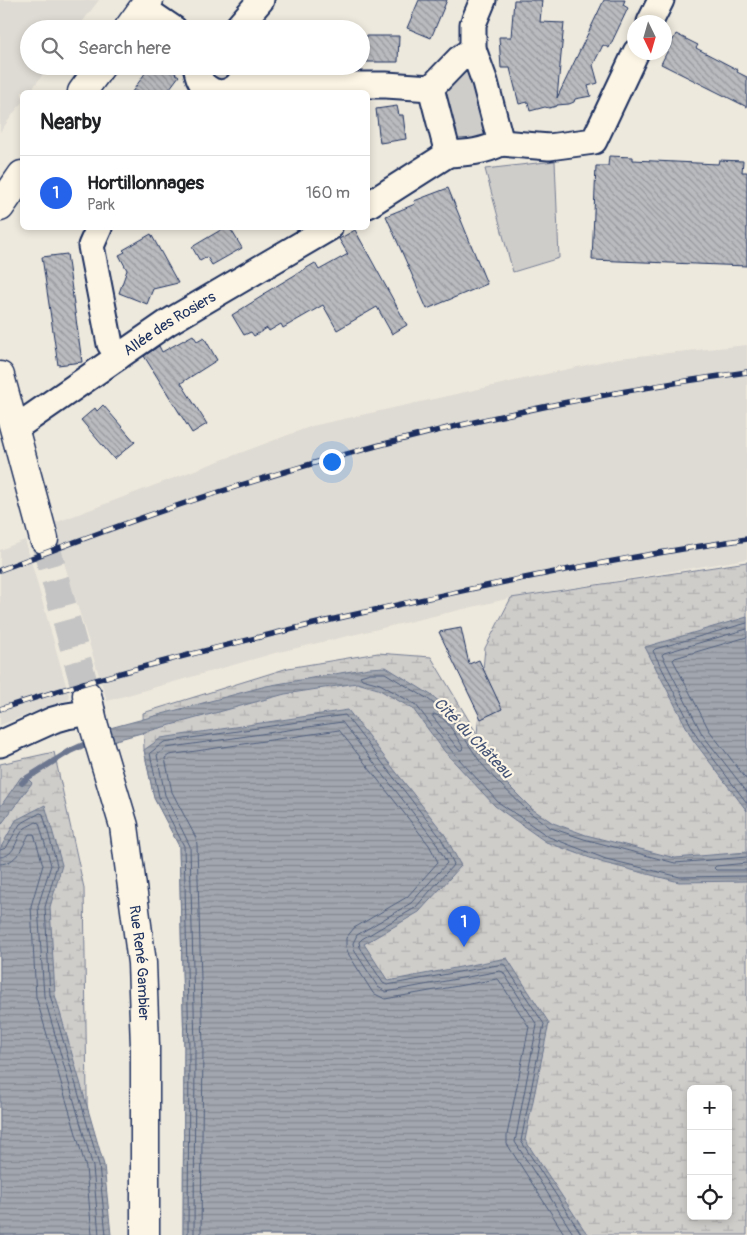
<!DOCTYPE html>
<html lang="en">
<head>
<meta charset="utf-8">
<style>
  body { margin:0; font-family:Pangolin,sans-serif; background:#f2f2f2; color:#202124 }
  .controls { position:absolute; right:15px; bottom:15px; display:grid; overflow:hidden; border-radius:8px; box-shadow:0 2px 8px #0003 }
  .controls button { width:45px; height:45px; display:grid; place-items:center; padding:0; border:0; border-bottom:1px solid #e0e0e0; background:#fff; color:#202124; font:25px sans-serif }
  .compass { position:absolute; left:627px; top:15px; width:45px; height:45px; border-radius:50%; background:#fff; box-shadow:0 2px 8px #0003; rotate:175deg }
  .you { position:absolute; left:331px; top:461px; width:18px; height:18px; margin:-12px; border:4px solid #fff; border-radius:50%; background:#1a73e8; box-shadow:0 0 0 8px #1a73e833 }
  .badge { display:grid; place-items:center; width:32px; height:32px; border-radius:50%; background:#2563eb; color:#fff; font-size:16px; font-weight:700 }
  .pin { position:absolute; translate:-50% -41px; filter:drop-shadow(0 1px 2px #0008) }
  .pin::after { content:''; position:absolute; top:26px; width:18px; height:15px; background:inherit; clip-path:polygon(0 0,100% 0,50% 100%) }
  .list { margin:0; padding:0; list-style:none }
  h2 { display:flex; justify-content:space-between; align-items:center; height:65px; margin:0; padding:0 20px; font-size:21px }
  h2 small { font-size:16px; font-weight:400; color:#757577 }
  .list li { display:grid; grid-template-columns:32px 1fr auto; gap:15px; align-items:center; box-sizing:border-box; height:75px; padding:0 20px; border-top:1px solid #e0e0e0 }
  .list b { display:block; font-size:19px; white-space:nowrap }
  .list p { margin:0; font-size:16px; white-space:nowrap; color:#757577 }
  .list em { font-size:16px; font-style:normal; color:#757577 }
  .icon { flex:none; width:28px; height:28px; fill:none; stroke:currentColor; stroke-width:2; stroke-linecap:round; stroke-linejoin:round }
  .map { position:relative; flex:none; width:747px; height:1235px; overflow:hidden }
  .search { position:absolute; background:#fff; box-shadow:0 2px 8px #0003; left:20px; top:20px; width:350px; height:55px; display:flex; align-items:center; gap:12px; box-sizing:border-box; padding:0 18px; border-radius:28px; color:#757577; font-size:19px }
  .panel { position:absolute; background:#fff; box-shadow:0 2px 8px #0003; left:20px; top:90px; width:350px; height:140px; border-radius:8px }
  .map>svg:first-child { display:block }
</style>
</head>
<body>
<div class="map">
<svg width="747" height="1235" viewBox="0 0 747 1235">
  <defs>
    <pattern id="wetland-marsh" width="20" height="14" patternUnits="userSpaceOnUse" patternTransform="scale(1.25)"><rect width="20" height="14" fill="#cfcdca"/><path d="M1 5h8M5 5V1M11 12h8M15 12V8" fill="none" stroke="#b1b0b0"/></pattern>
    <pattern id="water-rules" width="6" height="5" patternUnits="userSpaceOnUse" patternTransform="scale(1.25)"><rect width="6" height="5" fill="#a2a7af"/><path d="M0 2.5h6" fill="none" stroke="#838892"/></pattern>
    <pattern id="building-back-hatch" width="6" height="6" patternUnits="userSpaceOnUse" patternTransform="scale(1.25)"><rect width="6" height="6" fill="#babbbe"/><path d="M-1 5l2 2M0 0l6 6M5-1l2 2" fill="none" stroke="#96989e"/></pattern>
  </defs>
  <rect width="100%" height="100%" fill="#eee9dd"/>
  <filter id="ink" filterUnits="userSpaceOnUse"><feTurbulence type="fractalNoise" baseFrequency=".02" numOctaves="2"/><feDisplacementMap in="SourceGraphic" scale="10" xChannelSelector="R" yChannelSelector="G"/><feConvolveMatrix kernelMatrix="1 2 1 2 8 2 1 2 1" color-interpolation-filters="sRGB"/></filter>
  <g filter="url(#ink)">
    <g fill="#dedbd4">
      <polygon points="0,0 99,0 77,29 29,29 29,66 49,66 30,92 22,92 22,102 0,132"/>
      <polygon points="747,345 747,559 511,598 275,653 107,701 52,524 312,426 618,358"/>
      <polygon points="25,540 70,699 0,725 0,550"/>
    </g>
    <g fill="#cfcdca" stroke="#757e94">
      <polygon points="205,66 233,66 229,80 212,80"/>
      <polygon points="470,68 486,137 469,140 456,139 445,87"/>
      <polygon points="555,161 559,258 513,272 485,169"/>
    </g>
    <g fill="url(#wetland-marsh)" stroke="#757e94" fill-rule="evenodd">
      <path d="M747,562v673h-564l1,-187 -5,-202 -25,-48 -10,-48 -1,-37 145,-45 90,-15 53,4 46,77 8,-86 26,-50zM691,1089h37v127h-37z"/>
      <polygon points="54,752 84,888 89,1235 0,1235 0,764"/>
    </g>
    <g fill="url(#water-rules)" stroke="#6c778f">
      <polygon points="747,617 747,811 693,740 645,647"/>
      <polygon points="386,667 431,695 455,714 485,760 499,776 532,809 553,823 586,835 675,858 747,852 747,881 679,882 604,863 546,842 495,806 445,752 413,709 378,689 357,683 285,694 112,741 110,728 266,686 369,668"/>
      <polygon points="348,710 445,835 461,866 419,912 364,944 388,981 507,958 549,1023 525,1140 585,1231 590,1235 183,1235 184,1048 179,846 154,798 144,750 161,738"/>
      <polygon points="21,777 27,778 32,783 0,826 0,807"/>
      <polygon points="45,805 62,865 50,907 55,995 104,1165 111,1235 0,1235 0,849 16,820"/>
    </g>
    <g fill="none" stroke-linecap="round" stroke-linejoin="round">
      <g stroke="#515f7e" stroke-width="1">
        <polyline points="747,623 655,649 653,651 697,737 747,803"/>
        <polyline points="747,629 664,653 662,655 702,734 747,792"/>
        <polyline points="747,637 675,658 673,660 709,730 747,780"/>
        <path d="M434,714c13,3 21,21 29,33l-1,3h-3l-26,-33z"/>
        <polyline points="0,850 6,848 20,824 40,813 43,814 57,865 45,907 50,995 99,1165 106,1235"/>
        <path d="M0,857c17,-1 15,-20 25,-29 3,-2 8,-4 11,-6l3,1 12,42 -13,41 6,90 49,171 6,68"/>
        <polyline points="747,857 675,863 584,839 551,828 529,812 495,779 481,763 451,718 428,699 385,673 370,673 360,676 362,679 380,684 416,705 449,748 498,802 549,837 606,859 680,877 747,876"/>
        <polyline points="747,863 716,866 714,868 716,870 747,870"/>
        <path d="M0,864c17,-1 22,-16 29,-30h5l9,31 -12,41 5,91 50,171 6,67"/>
        <polyline points="188,1235 189,1048 184,846 159,797 150,753 164,742 345,715 441,838 454,864 415,908 362,939 359,942 360,947 383,983 387,985 503,964 505,965 544,1024 521,1141 582,1235"/>
        <polyline points="194,1235 195,1048 190,846 165,795 157,755 166,748 342,722 435,841 447,863 411,903 357,935 353,943 354,950 378,987 386,992 500,971 503,972 537,1025 515,1142 574,1235"/>
        <polyline points="201,1235 203,1047 197,845 196,838 172,792 165,758 169,755 339,730 429,845 438,862 407,897 354,928 346,938 346,947 349,955 373,993 385,999 497,979 499,980 529,1027 507,1135 507,1144 565,1235"/>
      </g>
      <polyline stroke="#6c778f" stroke-width="6" points="22,783 27,778 70,751 90,742"/>
    </g>
    <g fill="url(#building-back-hatch)" stroke="#1b2f5e">
      <polygon points="419,0 447,0 431,38 407,28"/>
      <polygon points="514,0 542,0 540,22 564,23 557,98 604,0 625,0 623,5 628,8 609,48 603,45 593,65 598,83 588,86 591,96 575,99 574,102 569,104 557,105 557,106 549,108 545,107 530,111 528,102 519,104 510,68 501,68 499,37 511,37"/>
      <polygon points="676,34 698,45 696,48 738,70 737,72 747,77 747,107 661,64"/>
      <polygon points="361,36 399,36 398,62 361,62"/>
      <polygon points="150,66 165,66 179,76 167,92 132,92"/>
      <polygon points="397,106 399,115 403,115 406,139 380,143 376,109"/>
      <polygon points="609,156 633,157 633,160 718,164 719,160 743,161 742,172 747,172 747,266 592,260 596,166 608,166"/>
      <polygon points="448,188 487,284 427,309 386,216 415,204 414,201"/>
      <polygon points="224,228 230,228 242,248 212,265 207,257 200,261 192,247"/>
      <polygon points="355,230 407,325 392,334 377,307 337,330 323,305 283,328 281,324 269,331 267,328 254,336 251,332 244,335 232,315 264,295 263,294 315,263 319,270 348,254 339,239"/>
      <polygon points="151,234 178,283 153,289 147,304 119,293 127,270 119,255 125,252 123,250"/>
      <polygon points="67,254 82,362 58,365 42,257"/>
      <polygon points="193,335 197,341 204,337 217,360 181,383 207,424 192,433 144,356 159,346 162,352"/>
      <polygon points="103,405 135,442 114,459 81,420 95,408 97,411"/>
      <polygon points="461,628 469,664 479,660 502,709 481,719 439,632"/>
    </g>
    <g fill="none" stroke-linecap="round" stroke-linejoin="round">
      <polyline stroke="#c4c4c4" stroke-width="28" stroke-dasharray="28 14" stroke-linecap="butt" points="44,539 87,695"/>
      <defs>
        <g id="minor">
          <polyline points="143,8 174,29"/>
          <polyline points="650,22 661,0"/>
          <polyline points="236,29 261,0"/>
          <path d="M473,49l12,33 16,61c-18,9 -33,10 -53,11l-17,-66 28,-29z"/>
          <polyline points="473,49 473,24 483,0"/>
          <path d="M196,66c2,8 3,16 10,21 16,14 40,0 38,-21"/>
          <polyline points="242,81 264,85 386,85 431,88"/>
          <polyline points="501,143 549,147 594,141 636,52"/>
          <polyline points="368,205 448,154"/>
          <polyline points="99,228 91,246 110,344 118,357"/>
          <path id="s1" d="M14,429l153,-106 162,-95"/>
          <polyline points="0,744 53,720 67,716 92,712"/>
        </g>
        <g id="tertiary">
          <polyline points="128,29 149,0"/>
          <polyline points="82,92 101,66"/>
          <polyline points="0,207 22,175"/>
          <polyline points="0,376 44,539"/>
          <path id="s2" d="M87,695l7,31 30,100 18,137 3,83v189"/>
        </g>
      </defs>
      <use href="#minor" stroke="#1b2f5e" stroke-width="29"/>
      <use href="#tertiary" stroke="#1b2f5e" stroke-width="31"/>
      <use href="#minor" stroke="#fcf5e5" stroke-width="25"/>
      <use href="#tertiary" stroke="#fcf5e5" stroke-width="28"/>
      <defs>
        <g id="rail">
          <path d="M0,570c71,-27 143,-54 216,-77 173,-56 351,-96 531,-121"/>
          <path d="M0,709c111,-36 225,-64 339,-91 135,-31 271,-59 408,-79"/>
        </g>
      </defs>
      <use href="#rail" stroke="#1b2f5e" stroke-width="5.5"/>
      <use href="#rail" stroke="#fcf5e5" stroke-width="4" stroke-dasharray="11" stroke-linecap="butt"/>
    </g>
  </g>
  <g text-anchor="middle" dominant-baseline="central" stroke-width="4.5" stroke-linejoin="round" paint-order="stroke">
    <g font-size="15" fill="#1b2f5e" stroke="#fcf5e5">
      <text stroke="none"><textPath href="#s1" startOffset="188">Allée des Rosiers</textPath></text>
      <text stroke="none"><textPath href="#s2" startOffset="274">Rue René Gambier</textPath></text>
    </g>
    <g font-size="16" font-style="italic" fill="#445376" stroke="#fcf5e5">
      <text transform="translate(473 738) rotate(46)">Cité du Château</text>
    </g>
  </g>
</svg>
<div class="controls">
<button>+</button>
<button>−</button>
<button><svg class="icon" aria-label="locate" viewBox="0 0 24 24"><circle cx="12" cy="12" r="6"/><path d="M12 2v4M12 18v4M2 12h4M18 12h4"/></svg></button>
</div>
<svg class="compass" viewBox="-18 -18 36 36"><path d="M0-13l5 13h-10z" fill="#e53935"/><path d="M0 13l5-13h-10z" fill="#757577"/></svg>
<div class="you"></div>
<div class="pin badge" style="left:464px;top:947px">1</div>
<div class="search"><svg class="icon" aria-label="search" viewBox="0 0 24 24"><circle cx="10" cy="10" r="6"/><path d="M15 15l6 6"/></svg>Search here</div>
<section class="panel">
<h2>Nearby<small></small></h2>
<ul class="list">
<li><span class="badge">1</span><div><b>Hortillonnages</b><p>Park</p></div><em>160 m</em></li>
</ul>
</section>
</div>
</body>
</html>
